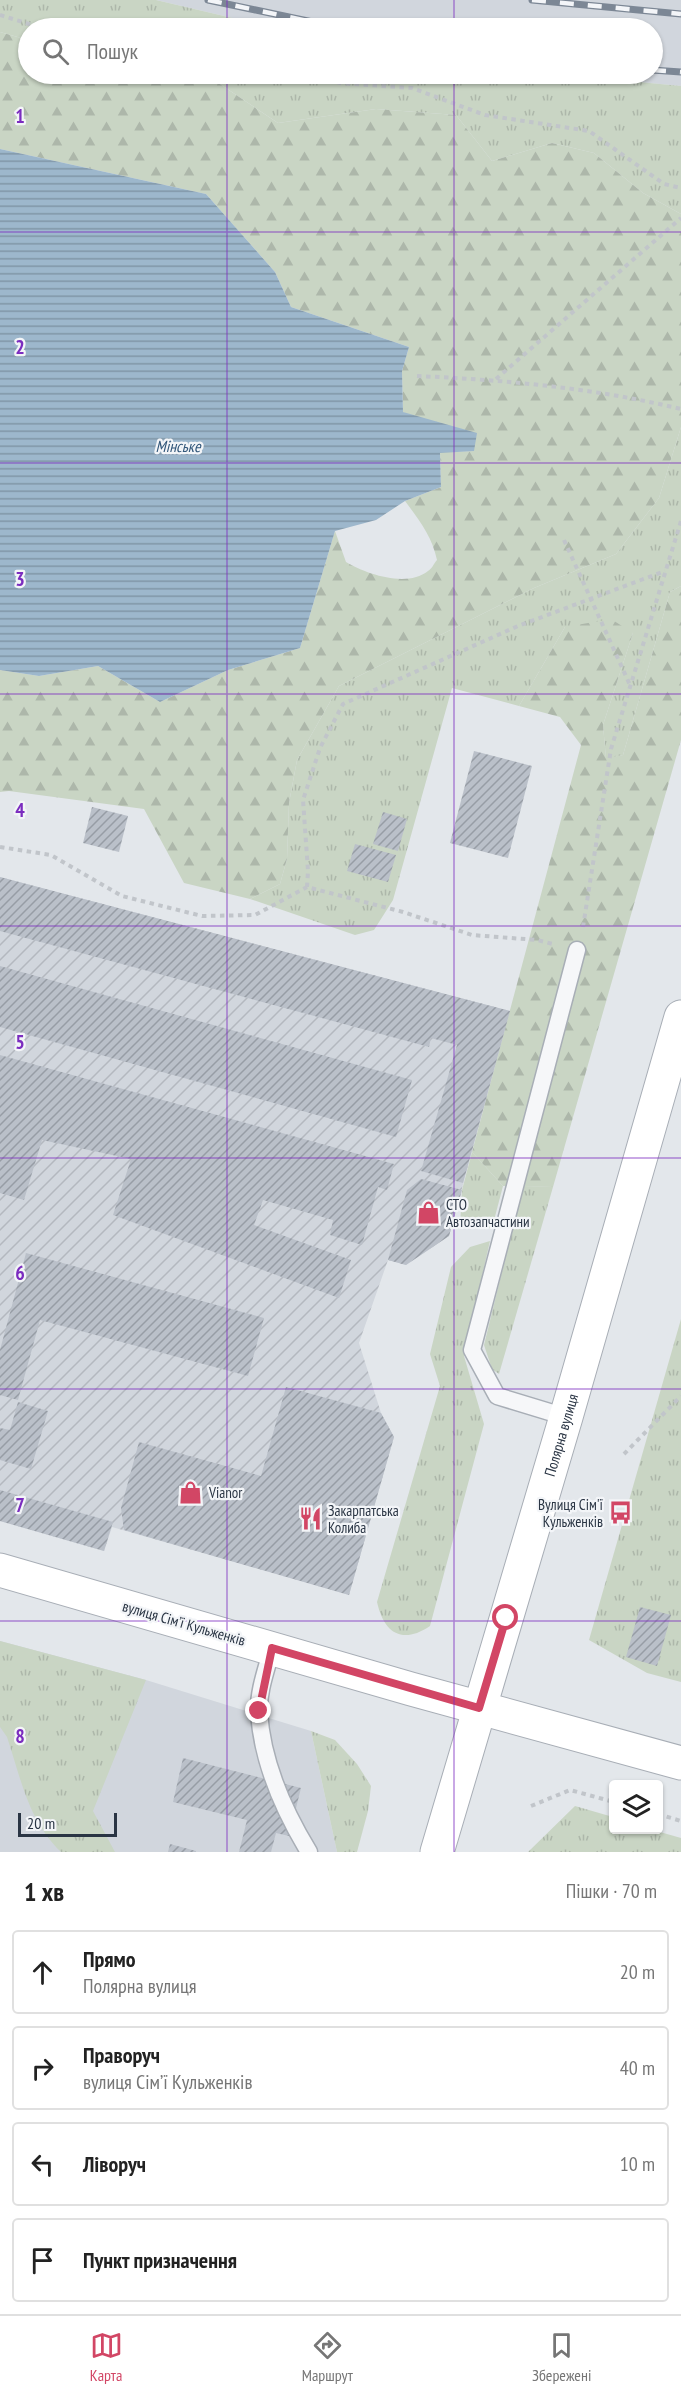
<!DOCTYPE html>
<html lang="uk">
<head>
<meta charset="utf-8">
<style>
  body { margin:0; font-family:"PT Sans Narrow",sans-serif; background:#f2f2f2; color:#222 }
  .controls { position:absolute; right:18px; bottom:18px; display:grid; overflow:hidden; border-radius:6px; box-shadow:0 2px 4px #0004 }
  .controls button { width:54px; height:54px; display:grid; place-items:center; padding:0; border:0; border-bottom:2px solid #e0e0e0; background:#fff; color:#222; font:30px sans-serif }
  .scale { position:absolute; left:18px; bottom:15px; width:99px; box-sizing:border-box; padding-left:6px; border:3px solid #2a3544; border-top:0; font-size:16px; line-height:21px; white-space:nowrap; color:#2a3544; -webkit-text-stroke:4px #f3f5f8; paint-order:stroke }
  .stop { position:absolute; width:18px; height:18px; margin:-14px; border:4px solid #d24665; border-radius:50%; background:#fff }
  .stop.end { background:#d24665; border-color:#fff; box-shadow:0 2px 6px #0008 }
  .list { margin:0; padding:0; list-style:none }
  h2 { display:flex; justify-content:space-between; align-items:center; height:78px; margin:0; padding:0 24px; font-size:26px }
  h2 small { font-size:20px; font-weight:400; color:#767676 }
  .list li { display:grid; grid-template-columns:39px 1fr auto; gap:18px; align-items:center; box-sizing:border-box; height:84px; margin:0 12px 12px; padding:0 12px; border:2px solid #e0e0e0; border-radius:6px }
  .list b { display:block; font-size:22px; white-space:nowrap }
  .list p { margin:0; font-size:20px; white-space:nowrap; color:#767676 }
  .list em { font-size:20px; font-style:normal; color:#767676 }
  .icon { flex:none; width:33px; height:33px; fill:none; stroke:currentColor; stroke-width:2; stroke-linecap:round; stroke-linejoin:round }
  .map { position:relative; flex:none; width:681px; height:1852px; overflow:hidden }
  .search { position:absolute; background:#fff; box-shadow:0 2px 4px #0004; left:18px; right:18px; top:18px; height:66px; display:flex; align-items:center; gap:15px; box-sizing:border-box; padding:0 21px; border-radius:33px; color:#767676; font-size:22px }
  .sheet { height:462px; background:#fff }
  nav { display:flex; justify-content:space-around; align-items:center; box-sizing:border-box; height:84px; border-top:2px solid #e0e0e0; background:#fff; font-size:16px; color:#767676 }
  nav a { display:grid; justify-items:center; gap:3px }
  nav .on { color:#d24665 }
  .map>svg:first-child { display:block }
</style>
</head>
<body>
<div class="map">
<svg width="681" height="1852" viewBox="0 0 681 1852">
  <defs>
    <pattern id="industrial-furrows" width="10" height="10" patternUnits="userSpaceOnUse" patternTransform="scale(1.5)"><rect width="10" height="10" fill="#d1d6dd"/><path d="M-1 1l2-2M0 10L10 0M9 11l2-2" fill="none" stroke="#b4b8bf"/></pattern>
    <pattern id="grass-tufts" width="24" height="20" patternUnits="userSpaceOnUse" patternTransform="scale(1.5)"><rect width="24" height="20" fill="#c9d5c4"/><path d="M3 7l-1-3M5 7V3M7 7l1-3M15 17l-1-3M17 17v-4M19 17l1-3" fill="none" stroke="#adb7aa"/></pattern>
    <pattern id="forest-firs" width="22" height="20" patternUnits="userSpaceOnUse" patternTransform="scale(1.5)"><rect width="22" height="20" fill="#c9d5c4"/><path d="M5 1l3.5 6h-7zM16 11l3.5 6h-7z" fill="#adb7aa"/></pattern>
    <pattern id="water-rules" width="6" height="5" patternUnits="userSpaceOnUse" patternTransform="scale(1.5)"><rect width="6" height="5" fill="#9db7cc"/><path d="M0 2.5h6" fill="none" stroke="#8096a7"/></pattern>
    <pattern id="building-hatch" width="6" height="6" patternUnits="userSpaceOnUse" patternTransform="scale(1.5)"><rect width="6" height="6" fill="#bac0c9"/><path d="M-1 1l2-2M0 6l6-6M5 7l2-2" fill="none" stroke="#979da5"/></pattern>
  </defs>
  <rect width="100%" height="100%" fill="#e3e7eb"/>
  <g fill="#d1d6dd">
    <polygon points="156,0 681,0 681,86 556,74 652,74 652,28 275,28"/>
    <polygon points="0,1641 146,1680 311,1731 337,1852 0,1852"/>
  </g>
  <polygon fill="url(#industrial-furrows)" points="0,877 510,1011 449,1236 406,1265 388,1260 359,1343 381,1413 394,1437 349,1595 112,1527 104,1551 0,1521"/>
  <g fill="url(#grass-tufts)">
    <polygon points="0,0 156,0 275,28 28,28 28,40 0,32"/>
    <polygon points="205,74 556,74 681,86 681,214 643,193 594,153 552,143 492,161 456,115 376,109 278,123"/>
    <polygon points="681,427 681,586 670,592 623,755 606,759 603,725 633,633 565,627 519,706 452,688 393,900 374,930 355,935 250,899 280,884 287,859 289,803 297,760 339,686 534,588 616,554 659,498"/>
    <polygon points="472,1152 503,1186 492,1228 460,1227 462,1190"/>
    <polygon points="523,1186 553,1187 499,1374 492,1369 484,1345"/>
    <path d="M490,1241l-26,115 20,68 -54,202c-28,19 -46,7 -53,-24l63,-216 -10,-32 21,-87 19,-20z"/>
    <polygon points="681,1319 681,1682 647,1673 589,1640"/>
    <path d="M0,1641l146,39 -53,131 22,41h-54c-33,-32 -40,-73 -54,-115l-7,-10z"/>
    <polygon points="311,1731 335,1740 357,1764 371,1786 368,1811 357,1852 337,1852"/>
    <polygon points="575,1806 613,1817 614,1830 653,1830 681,1838 681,1852 528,1852"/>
  </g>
  <g fill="url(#forest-firs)">
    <path d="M0,32l28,8v34h177l73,49 98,-14 80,6 36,46 60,-18 42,10 49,40 38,21v213l-22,71 -43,56 -82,34 -195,98 -42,74 -8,43 -2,56 -7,25 -30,15 -66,-16 -40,-74 -135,-18 -9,1v-122l39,6 59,-10 62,36 68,-32 72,-22 35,-117 11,31c20,12 61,26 82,9 4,-2 6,-8 9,-11 -5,-24 -18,-40 -32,-59l36,-14 -1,-35 34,-1 -71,-39 -1,-41 7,-24 -118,-40 -16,-35 -69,-78 -206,-45z"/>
    <polygon points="681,586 681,740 553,1187 503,1186 472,1152 581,745 560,717 519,706 565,627 611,619 633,633 603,725 606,758 623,755 670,592"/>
  </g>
  <polygon fill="url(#water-rules)" points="0,149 206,194 275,272 291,307 409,347 402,371 403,412 477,433 474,451 440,453 441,487 405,501 376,520 335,531 300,648 228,670 160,702 98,666 39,676 0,670"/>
  <g fill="url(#building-hatch)">
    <polygon points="474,751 532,766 508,858 450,843"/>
    <polygon points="92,807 128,816 119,852 83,843"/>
    <polygon points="383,812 407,819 398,851 373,844"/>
    <polygon points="355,844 396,855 388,882 347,871"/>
    <polygon points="0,877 510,1011 463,1183 421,1171 457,1045 431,1038 429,1047 0,931"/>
    <polygon points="0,966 412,1080 396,1137 0,1027"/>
    <polygon points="0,1055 394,1164 387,1190 378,1187 362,1245 330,1235 333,1220 263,1200 254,1225 351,1260 339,1298 113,1215 131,1159 42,1140 24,1200 0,1193"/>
    <polygon points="421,1179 462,1190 449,1236 406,1265 388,1260 407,1190"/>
    <polygon points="26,1253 264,1318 248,1376 40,1320 18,1400 0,1395 0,1350"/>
    <polygon points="286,1387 381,1413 394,1437 349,1595 124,1530 121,1508 139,1442 261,1476"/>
    <polygon points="18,1402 48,1411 31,1469 0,1460 0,1428 10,1430"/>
    <polygon points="0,1490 113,1522 104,1551 0,1521"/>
    <polygon points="640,1607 671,1615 657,1666 626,1657"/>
    <polygon points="183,1758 301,1788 289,1836 276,1833 271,1852 239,1852 247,1820 173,1802"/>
    <polygon points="170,1844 196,1851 196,1852 168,1852"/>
  </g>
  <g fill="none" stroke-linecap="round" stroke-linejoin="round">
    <defs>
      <g id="service">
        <polyline points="566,1417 497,1396 472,1350 577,950"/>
        <path d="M272,1648c-5,20 -14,43 -13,64 3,49 25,99 50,140"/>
      </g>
      <g id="secondary">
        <polyline points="0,1570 411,1689 681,1763"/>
        <path id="s1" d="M437,1852l129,-435 115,-400"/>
      </g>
    </defs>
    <use href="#service" stroke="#a8aeb6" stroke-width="19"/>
    <use href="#secondary" stroke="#a8aeb6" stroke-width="35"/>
    <g stroke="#c1c5ca" stroke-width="4" stroke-dasharray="4.5 4.5" stroke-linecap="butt">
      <polyline points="0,15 42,28"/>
      <polyline points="311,74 340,83 412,88 485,115 589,131 664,184 681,188"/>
      <path d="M417,376c89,4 177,12 264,33"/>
      <polyline points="496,379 681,218"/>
      <polyline points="564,540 630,685"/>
      <polyline points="0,847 51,855 122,896 202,916 255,915 307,887 403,912 472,935 537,940 553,944"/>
      <polyline points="307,887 308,871 303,800 320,748 343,704 518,626 665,571"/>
      <polyline points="583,927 611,749 681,521"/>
      <polyline points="624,1454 681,1396"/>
      <polyline points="531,1806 570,1790 614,1802"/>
      <polyline points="658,1814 681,1821"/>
    </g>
    <use href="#service" stroke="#f6f7f9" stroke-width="16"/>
    <use href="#secondary" stroke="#fff" stroke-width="33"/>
    <defs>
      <g id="rail">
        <polyline points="208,0 341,28"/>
        <polyline points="532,0 681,14"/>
        <polyline points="652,70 681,72"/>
      </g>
    </defs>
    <use href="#rail" stroke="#7c8795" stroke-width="7"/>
    <use href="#rail" stroke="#f3f5f8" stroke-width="4.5" stroke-dasharray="14" stroke-linecap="butt"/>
  </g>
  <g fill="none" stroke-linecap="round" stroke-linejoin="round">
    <polyline stroke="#d24665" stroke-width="8" points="259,1711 272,1648 479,1708 506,1618"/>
  </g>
  <path fill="none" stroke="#7b2cbf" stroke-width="1.5" stroke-opacity="0.55" d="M227,0v28M454,0v28M227,74v1778M454,74v1778M0,232h681M0,463h681M0,694h681M0,926h681M0,1158h681M0,1389h681M0,1621h681"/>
  <defs>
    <symbol id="shop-bare" viewBox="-9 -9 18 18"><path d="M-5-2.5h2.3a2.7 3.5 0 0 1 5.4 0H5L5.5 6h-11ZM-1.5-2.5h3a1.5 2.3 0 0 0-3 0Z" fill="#d24665" stroke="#f3f5f8" stroke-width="2.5" paint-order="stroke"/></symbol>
    <symbol id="bus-bare" viewBox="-9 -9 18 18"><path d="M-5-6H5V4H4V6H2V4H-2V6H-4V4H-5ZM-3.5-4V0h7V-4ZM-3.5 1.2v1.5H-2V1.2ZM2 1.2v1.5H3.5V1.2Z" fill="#d24665" stroke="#f3f5f8" stroke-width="2.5" paint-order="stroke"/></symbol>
    <symbol id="restaurant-bare" viewBox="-9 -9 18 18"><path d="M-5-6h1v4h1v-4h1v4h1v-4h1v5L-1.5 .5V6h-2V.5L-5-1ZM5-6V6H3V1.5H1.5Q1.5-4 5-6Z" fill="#d24665" stroke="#f3f5f8" stroke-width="2.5" paint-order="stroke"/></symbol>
  </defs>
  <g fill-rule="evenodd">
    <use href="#shop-bare" x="412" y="1196" width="33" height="33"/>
    <use href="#shop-bare" x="174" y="1476" width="33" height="33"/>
    <use href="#bus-bare" x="604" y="1496" width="33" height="33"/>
    <use href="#restaurant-bare" x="294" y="1502" width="33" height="33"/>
  </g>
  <g text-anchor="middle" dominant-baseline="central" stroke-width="4.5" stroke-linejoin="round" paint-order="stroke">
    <g font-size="15" fill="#2a3544" stroke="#f3f5f8" text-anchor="start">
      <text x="446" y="1204">СТО<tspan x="446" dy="17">Автозапчастини</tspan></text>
      <text x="209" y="1492">Vianor</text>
      <text x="603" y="1504" text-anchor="end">Вулиця Сім'ї<tspan x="603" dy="17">Кульженків</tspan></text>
      <text x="328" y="1510">Закарпатська<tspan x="328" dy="17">Колиба</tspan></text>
    </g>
    <g font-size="15" fill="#2a3544" stroke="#f3f5f8">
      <text stroke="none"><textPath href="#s1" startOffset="435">Полярна вулиця</textPath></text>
      <text transform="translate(184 1623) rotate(16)">вулиця Сімʼї Кульженків</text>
    </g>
    <g font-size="16" font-style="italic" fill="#32577a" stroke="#f3f5f8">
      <text x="178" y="446">Мінське</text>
    </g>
  </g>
  <g font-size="20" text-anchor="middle" font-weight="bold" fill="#7b2cbf" stroke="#f3f5f8" stroke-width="4.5" stroke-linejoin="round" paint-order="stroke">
    <text x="20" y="123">1</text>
    <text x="20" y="354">2</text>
    <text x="20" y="586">3</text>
    <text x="20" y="817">4</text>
    <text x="20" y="1049">5</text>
    <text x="20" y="1280">6</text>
    <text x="20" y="1512">7</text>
    <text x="20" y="1743">8</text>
  </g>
</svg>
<div class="controls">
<button><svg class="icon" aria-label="layers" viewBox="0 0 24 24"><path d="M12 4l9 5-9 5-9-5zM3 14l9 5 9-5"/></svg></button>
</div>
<div class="scale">20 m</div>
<div class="stop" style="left:506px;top:1618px"></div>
<div class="stop end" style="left:259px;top:1711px"></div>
<div class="search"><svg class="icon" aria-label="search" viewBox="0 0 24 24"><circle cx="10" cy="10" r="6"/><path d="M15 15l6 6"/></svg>Пошук</div>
</div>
<section class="sheet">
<h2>1 хв<small>Пішки · 70 m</small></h2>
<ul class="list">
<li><svg class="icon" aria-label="ahead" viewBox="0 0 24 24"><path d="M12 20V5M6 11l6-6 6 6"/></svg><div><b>Прямо</b><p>Полярна вулиця</p></div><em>20 m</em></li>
<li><svg class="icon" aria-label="right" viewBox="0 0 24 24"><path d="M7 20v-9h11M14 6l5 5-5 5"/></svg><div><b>Праворуч</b><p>вулиця Сімʼї Кульженків</p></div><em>40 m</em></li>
<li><svg class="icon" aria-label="left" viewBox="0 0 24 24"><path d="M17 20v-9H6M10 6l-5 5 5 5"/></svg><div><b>Ліворуч</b></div><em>10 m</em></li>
<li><svg class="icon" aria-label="arrive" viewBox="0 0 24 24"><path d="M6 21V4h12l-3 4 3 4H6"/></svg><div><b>Пункт призначення</b></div></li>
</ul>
</section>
<nav>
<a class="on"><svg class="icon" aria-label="map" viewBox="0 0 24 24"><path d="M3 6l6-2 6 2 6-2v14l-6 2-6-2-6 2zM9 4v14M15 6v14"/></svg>Карта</a>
<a><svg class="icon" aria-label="directions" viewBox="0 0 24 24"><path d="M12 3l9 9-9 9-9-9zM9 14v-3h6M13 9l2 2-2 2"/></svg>Маршрут</a>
<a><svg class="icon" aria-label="saved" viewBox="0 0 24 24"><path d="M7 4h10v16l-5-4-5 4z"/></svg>Збережені</a>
</nav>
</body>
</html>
